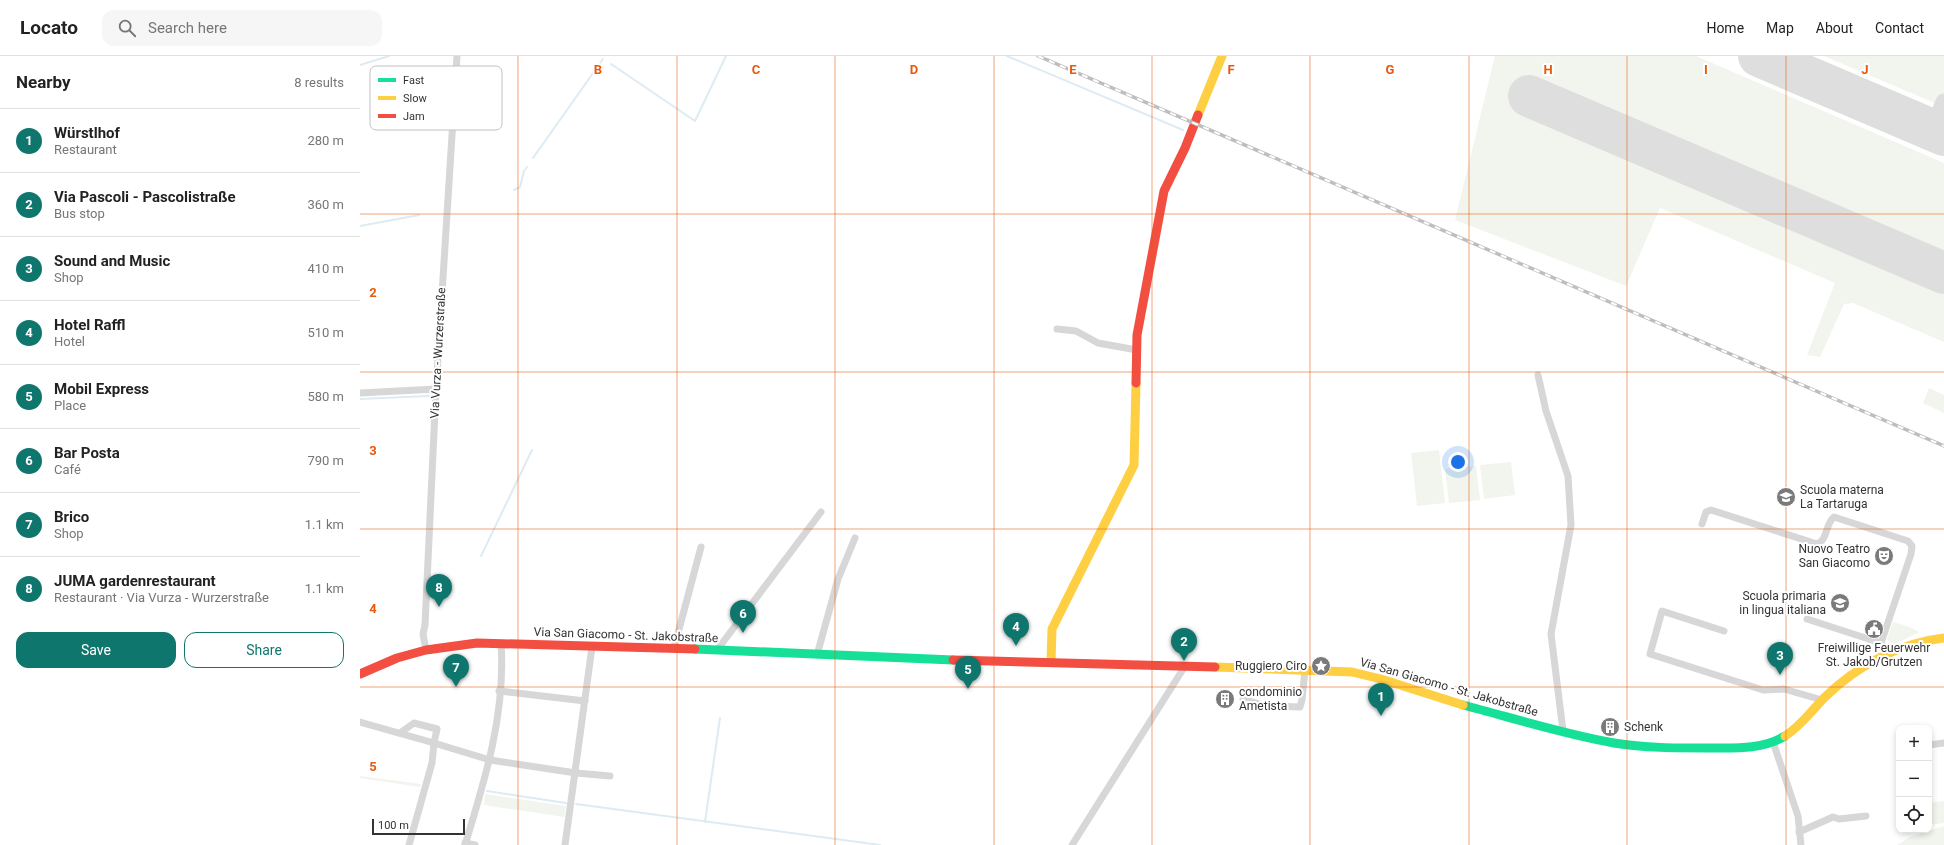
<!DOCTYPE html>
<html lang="en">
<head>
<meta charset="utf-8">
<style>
  body { margin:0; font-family:Roboto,sans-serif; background:#f6f6f6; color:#222 }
  .controls { position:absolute; right:12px; bottom:12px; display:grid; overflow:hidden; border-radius:8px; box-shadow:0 2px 6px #0003 }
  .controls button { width:36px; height:36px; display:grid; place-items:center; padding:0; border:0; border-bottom:1px solid #e0e0e0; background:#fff; color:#222; font:20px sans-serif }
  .scale { position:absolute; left:12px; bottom:10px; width:93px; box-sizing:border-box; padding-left:4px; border:2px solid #333; border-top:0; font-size:11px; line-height:14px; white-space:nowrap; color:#333; -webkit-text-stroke:3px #fff; paint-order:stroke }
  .you { position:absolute; left:1098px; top:406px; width:14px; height:14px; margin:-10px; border:3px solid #fff; border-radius:50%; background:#1a73e8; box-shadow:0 0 0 6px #1a73e833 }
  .badge { display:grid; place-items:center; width:26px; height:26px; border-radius:50%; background:#0f766e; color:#fff; font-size:13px; font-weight:700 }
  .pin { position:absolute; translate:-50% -33px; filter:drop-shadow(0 1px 2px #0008) }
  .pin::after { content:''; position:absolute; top:21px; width:14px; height:12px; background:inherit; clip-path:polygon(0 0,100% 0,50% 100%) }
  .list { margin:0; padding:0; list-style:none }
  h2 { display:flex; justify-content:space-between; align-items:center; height:52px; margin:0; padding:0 16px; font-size:17px }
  h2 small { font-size:13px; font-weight:400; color:#767676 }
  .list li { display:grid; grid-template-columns:26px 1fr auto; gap:12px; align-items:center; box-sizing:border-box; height:64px; padding:0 16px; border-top:1px solid #e0e0e0 }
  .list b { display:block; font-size:15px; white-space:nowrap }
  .list p { margin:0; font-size:13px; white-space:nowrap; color:#767676 }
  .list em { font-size:13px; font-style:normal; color:#767676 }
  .actions { display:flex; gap:8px; padding:12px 16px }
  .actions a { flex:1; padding:9px 0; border:1px solid #0f766e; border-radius:12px; text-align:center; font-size:14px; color:#0f766e }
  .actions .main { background:#0f766e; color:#fff }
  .icon { flex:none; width:22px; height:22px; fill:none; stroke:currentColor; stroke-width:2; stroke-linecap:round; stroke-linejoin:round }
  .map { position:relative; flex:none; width:1584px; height:789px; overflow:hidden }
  header { display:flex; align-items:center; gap:24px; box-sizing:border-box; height:56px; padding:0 20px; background:#fff; border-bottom:1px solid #e0e0e0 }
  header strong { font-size:19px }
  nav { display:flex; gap:22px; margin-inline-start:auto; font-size:14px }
  .search { width:280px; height:36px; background:#f6f6f6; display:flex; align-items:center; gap:10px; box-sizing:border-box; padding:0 14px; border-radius:12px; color:#767676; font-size:15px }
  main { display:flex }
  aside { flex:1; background:#fff }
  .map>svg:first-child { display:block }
</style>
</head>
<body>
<header>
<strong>Locato</strong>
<div class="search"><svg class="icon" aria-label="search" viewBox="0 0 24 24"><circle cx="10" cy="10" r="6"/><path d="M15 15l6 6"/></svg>Search here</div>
<nav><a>Home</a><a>Map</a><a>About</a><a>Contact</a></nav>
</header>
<main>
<aside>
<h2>Nearby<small>8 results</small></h2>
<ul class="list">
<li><span class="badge">1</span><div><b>Würstlhof</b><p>Restaurant</p></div><em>280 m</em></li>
<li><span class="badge">2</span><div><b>Via Pascoli - Pascolistraße</b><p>Bus stop</p></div><em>360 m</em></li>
<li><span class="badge">3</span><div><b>Sound and Music</b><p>Shop</p></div><em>410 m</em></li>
<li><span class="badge">4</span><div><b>Hotel Raffl</b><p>Hotel</p></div><em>510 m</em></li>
<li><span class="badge">5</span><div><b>Mobil Express</b><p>Place</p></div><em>580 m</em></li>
<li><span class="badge">6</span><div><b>Bar Posta</b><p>Café</p></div><em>790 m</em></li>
<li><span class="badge">7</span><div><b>Brico</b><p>Shop</p></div><em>1.1 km</em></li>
<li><span class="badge">8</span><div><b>JUMA gardenrestaurant</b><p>Restaurant · Via Vurza - Wurzerstraße</p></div><em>1.1 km</em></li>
</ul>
<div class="actions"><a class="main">Save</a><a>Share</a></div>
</aside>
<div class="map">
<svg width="1584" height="789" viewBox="0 0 1584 789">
  <rect width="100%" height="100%" fill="#fff"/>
  <g fill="#f1f5ed">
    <polygon points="1135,0 1336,0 1584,107 1584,286 1493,247 1484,248 1460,301 1447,299 1475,227 1300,152 1266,230 1095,164"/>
    <polygon points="1464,0 1584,0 1584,51"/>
    <polygon points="1569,332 1584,339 1584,357 1563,347"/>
    <polygon points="1079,394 1085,447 1057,450 1051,397"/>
    <polygon points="1151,406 1155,439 1124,443 1120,409"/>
    <polygon points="1116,410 1120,444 1089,447 1085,413"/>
    <polygon points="1533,566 1550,571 1559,576 1534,589 1527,584"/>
    <polygon points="0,720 61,728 60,731 0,722"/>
    <polygon points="125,738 206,750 204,761 124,749"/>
    <polygon points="1584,745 1584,767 1569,769 1569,747"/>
    <polygon points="1584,770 1584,789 1537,789 1550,781"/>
  </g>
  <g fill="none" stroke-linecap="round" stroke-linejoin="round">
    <g stroke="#ddebf3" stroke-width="2">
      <polyline points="647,0 823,74"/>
      <polyline points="251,8 335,65 366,0"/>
      <polyline points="0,9 29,0"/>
      <polyline points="173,102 243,3"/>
      <polyline points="154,134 160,131 164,115 167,111"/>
      <polyline points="0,170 59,159"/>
      <polyline points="0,343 69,340"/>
      <polyline points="121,500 172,394"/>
      <polyline points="127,735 206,747"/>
      <polyline points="216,748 520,789"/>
      <polyline points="345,766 360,662"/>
    </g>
    <polyline stroke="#dedede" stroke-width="17" points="1572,74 1584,46"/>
    <g stroke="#dedede" stroke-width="42">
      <polyline points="1399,0 1584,79"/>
      <polyline points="1169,40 1584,217"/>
    </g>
    <g stroke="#d7d7d7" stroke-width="7">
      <polyline points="697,273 716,275 738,287 777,294"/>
      <polyline points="1178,319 1186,355 1208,420 1211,469 1191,578 1203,675"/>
      <polyline points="0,337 76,333"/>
      <path d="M1342,468l4,-12 5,-2 106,34c11,-4 8,-20 17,-27l74,24 4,5 -1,8 -30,89 4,11"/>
      <polyline points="1447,563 1521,587"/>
      <polyline points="1364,575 1302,555 1290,598 1403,634 1424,633 1462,644"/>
      <polyline points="314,592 341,491"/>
      <polyline points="66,594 63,578 65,569 76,333 97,0"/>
      <polyline points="357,594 461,456"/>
      <polyline points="457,599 478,523 495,482"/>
      <polyline points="139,635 225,645"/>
      <polyline points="883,643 906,650 940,651 942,644 945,614"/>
      <polyline points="0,666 74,687 72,707 49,789"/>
      <polyline points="40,677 54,667 77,673 74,687 130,704 216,717 250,720"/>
      <polyline points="1413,686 1438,760 1441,789"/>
      <polyline points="1569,689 1584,687"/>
      <polyline points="1439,776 1473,761 1479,763 1506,760"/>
      <polyline points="105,787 115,789"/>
      <path d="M105,789c20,-65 41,-133 36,-202"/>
      <polyline points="205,789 232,591"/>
      <polyline points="712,789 825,610"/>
    </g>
    <g stroke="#16e098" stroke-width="9">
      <polyline points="335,593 593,604"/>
      <path d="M1103,649c50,13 100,29 151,38 31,5 62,5 94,5 27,0 53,2 77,-12"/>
    </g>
    <g stroke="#ffcf43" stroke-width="9">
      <polyline points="838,59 862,0"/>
      <polyline points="691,606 692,573 774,409 776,327"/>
      <polyline points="855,611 992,616 1021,623 1103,649"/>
      <path d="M1425,680c16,-10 27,-26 40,-39 32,-31 74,-54 119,-59"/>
    </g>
    <g stroke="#f24e42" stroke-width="9">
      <polyline points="776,327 777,279 804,135 825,92 838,59"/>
      <polyline points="593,604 855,611"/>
      <polyline points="0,618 37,602 66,594 117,587 335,593"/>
    </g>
    <defs>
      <polyline id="rail" points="678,0 1584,390"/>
    </defs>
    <use href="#rail" stroke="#bebebe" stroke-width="3.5"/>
    <use href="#rail" stroke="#fff" stroke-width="2" stroke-dasharray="6" stroke-linecap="butt"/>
  </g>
  <path fill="none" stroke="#e8590c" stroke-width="1" stroke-opacity="0.55" d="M158,0v789M317,0v789M475,0v789M634,0v789M792,0v789M950,0v789M1109,0v789M1267,0v789M1426,0v789M0,158h1584M0,316h1584M0,473h1584M0,631h1584"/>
  <defs>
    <symbol id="school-disc" viewBox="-11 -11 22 22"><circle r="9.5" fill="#7a7a7a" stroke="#fff"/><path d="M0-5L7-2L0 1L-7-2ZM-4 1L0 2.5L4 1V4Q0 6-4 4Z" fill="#fff"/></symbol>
    <symbol id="theatre-disc" viewBox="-11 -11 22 22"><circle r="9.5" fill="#7a7a7a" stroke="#fff"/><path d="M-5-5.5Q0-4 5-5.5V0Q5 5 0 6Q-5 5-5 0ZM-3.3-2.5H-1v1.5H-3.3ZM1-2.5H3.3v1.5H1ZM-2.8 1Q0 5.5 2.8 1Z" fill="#fff"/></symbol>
    <symbol id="civic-disc" viewBox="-11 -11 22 22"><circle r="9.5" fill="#7a7a7a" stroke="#fff"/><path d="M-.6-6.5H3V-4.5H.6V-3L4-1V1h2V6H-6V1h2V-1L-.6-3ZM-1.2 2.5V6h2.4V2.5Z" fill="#fff"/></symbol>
    <symbol id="sight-disc" viewBox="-11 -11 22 22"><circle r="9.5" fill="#7a7a7a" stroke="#fff"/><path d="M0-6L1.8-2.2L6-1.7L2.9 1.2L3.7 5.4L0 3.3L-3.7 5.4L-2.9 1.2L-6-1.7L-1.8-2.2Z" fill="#fff"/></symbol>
    <symbol id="building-disc" viewBox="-11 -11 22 22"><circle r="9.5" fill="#7a7a7a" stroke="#fff"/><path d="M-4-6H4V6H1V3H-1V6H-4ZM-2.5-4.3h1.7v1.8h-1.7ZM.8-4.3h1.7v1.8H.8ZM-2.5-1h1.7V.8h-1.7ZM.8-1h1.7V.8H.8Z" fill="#fff"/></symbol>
  </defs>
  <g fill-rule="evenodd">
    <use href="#school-disc" x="1415" y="430" width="22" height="22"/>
    <use href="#theatre-disc" x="1513" y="489" width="22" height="22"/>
    <use href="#school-disc" x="1469" y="536" width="22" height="22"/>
    <use href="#civic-disc" x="1503" y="562" width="22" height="22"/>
    <use href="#sight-disc" x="950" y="599" width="22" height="22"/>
    <use href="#building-disc" x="854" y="632" width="22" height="22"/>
    <use href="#building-disc" x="1239" y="660" width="22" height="22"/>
  </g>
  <g text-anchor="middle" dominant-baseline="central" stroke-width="4" stroke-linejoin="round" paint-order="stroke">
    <g font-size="12" fill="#333" stroke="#fff">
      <text transform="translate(78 297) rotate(-87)">Via Vurza - Wurzerstraße</text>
      <text transform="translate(266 579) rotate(2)">Via San Giacomo - St. Jakobstraße</text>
      <text transform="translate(1089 631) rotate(16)">Via San Giacomo - St. Jakobstraße</text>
    </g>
    <g font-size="12" fill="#333" stroke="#fff" text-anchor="start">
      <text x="1440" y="434">Scuola materna<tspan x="1440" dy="14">La Tartaruga</tspan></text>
      <text x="1510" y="493" text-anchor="end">Nuovo Teatro<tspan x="1510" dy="14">San Giacomo</tspan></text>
      <text x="1466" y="540" text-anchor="end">Scuola primaria<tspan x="1466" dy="14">in lingua italiana</tspan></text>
      <text x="1514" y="592" text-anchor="middle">Freiwillige Feuerwehr<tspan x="1514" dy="14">St. Jakob/Grutzen</tspan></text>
      <text x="947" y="610" text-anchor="end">Ruggiero Ciro</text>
      <text x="879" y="636">condominio<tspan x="879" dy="14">Ametista</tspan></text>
      <text x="1264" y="671">Schenk</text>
    </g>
  </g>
  <rect x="10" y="10" width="132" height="64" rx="6" fill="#fff" stroke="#c2c2c2" stroke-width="1"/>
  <rect x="18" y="22" width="18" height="4" fill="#16e098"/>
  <rect x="18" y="40" width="18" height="4" fill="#ffcf43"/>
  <rect x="18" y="58" width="18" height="4" fill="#f24e42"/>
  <g font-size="11" fill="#333">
    <text x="43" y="28">Fast</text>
    <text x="43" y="46">Slow</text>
    <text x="43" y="64">Jam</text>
  </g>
  <g font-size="13" text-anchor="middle" font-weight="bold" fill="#e8590c" stroke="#fff" stroke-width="4" stroke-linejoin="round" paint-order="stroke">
    <text x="238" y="18">B</text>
    <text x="396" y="18">C</text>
    <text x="554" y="18">D</text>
    <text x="713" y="18">E</text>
    <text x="871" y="18">F</text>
    <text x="1030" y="18">G</text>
    <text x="1188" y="18">H</text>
    <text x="1346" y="18">I</text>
    <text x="1505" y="18">J</text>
    <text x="13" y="241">2</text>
    <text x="13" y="399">3</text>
    <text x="13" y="557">4</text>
    <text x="13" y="715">5</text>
  </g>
</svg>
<div class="controls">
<button>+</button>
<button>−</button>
<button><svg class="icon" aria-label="locate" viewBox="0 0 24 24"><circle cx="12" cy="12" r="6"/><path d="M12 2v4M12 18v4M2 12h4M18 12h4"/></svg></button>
</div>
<div class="scale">100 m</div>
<div class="you"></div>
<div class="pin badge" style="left:1021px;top:660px">1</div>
<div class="pin badge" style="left:824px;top:605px">2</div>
<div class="pin badge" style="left:1420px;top:619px">3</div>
<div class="pin badge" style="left:656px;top:590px">4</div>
<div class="pin badge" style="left:608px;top:633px">5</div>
<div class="pin badge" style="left:383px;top:577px">6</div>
<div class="pin badge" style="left:96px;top:631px">7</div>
<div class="pin badge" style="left:79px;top:551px">8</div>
</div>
</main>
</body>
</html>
